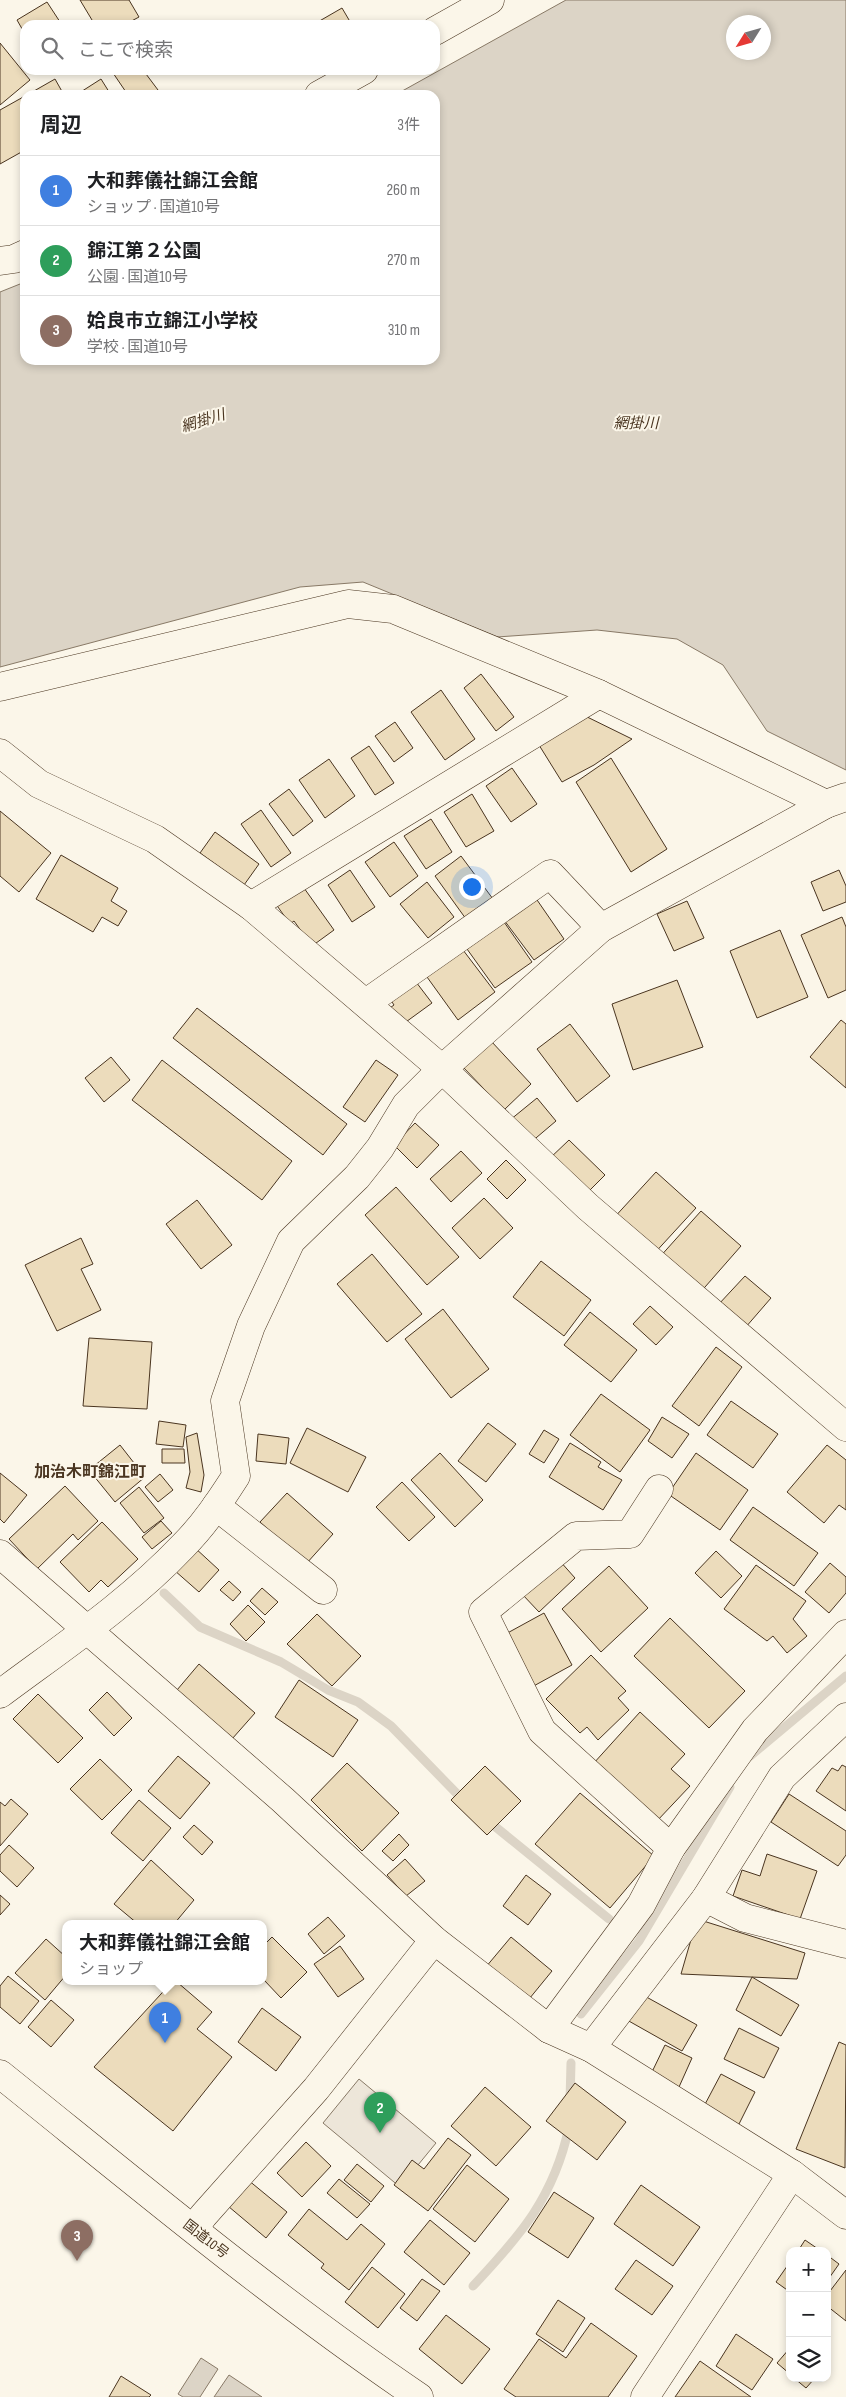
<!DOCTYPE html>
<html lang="ja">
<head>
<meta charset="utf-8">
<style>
  body { margin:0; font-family:"Sofia Sans Condensed","Noto Sans JP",sans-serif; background:#f2f2f2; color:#202124 }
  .controls { position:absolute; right:15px; bottom:15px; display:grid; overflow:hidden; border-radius:10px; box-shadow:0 2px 8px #0003 }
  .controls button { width:45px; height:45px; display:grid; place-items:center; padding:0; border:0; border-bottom:1px solid #e0e0e0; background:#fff; color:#202124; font:25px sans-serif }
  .compass { position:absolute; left:726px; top:15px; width:45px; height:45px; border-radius:50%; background:#fff; box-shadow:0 2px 8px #0003; rotate:233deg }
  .you { position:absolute; left:471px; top:886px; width:18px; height:18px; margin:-12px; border:4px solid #fff; border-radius:50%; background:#1a73e8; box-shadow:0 0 0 8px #1a73e833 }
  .badge { display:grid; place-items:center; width:32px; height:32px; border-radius:50%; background:#c62828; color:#fff; font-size:16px; font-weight:700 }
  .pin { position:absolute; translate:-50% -41px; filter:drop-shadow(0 1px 2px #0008) }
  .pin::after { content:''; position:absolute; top:26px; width:18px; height:15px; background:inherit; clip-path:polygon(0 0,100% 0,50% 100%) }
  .popup { position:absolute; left:62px; top:1920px; width:205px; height:65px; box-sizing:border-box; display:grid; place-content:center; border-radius:10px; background:#fff; filter:drop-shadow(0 1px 4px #0005); font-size:16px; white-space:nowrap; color:#757577 }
  .popup b { font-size:19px; color:#202124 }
  .popup::after { content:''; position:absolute; left:50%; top:100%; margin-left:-10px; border:10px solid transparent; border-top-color:#fff }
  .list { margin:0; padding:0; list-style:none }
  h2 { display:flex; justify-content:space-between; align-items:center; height:65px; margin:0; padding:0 20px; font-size:21px }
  h2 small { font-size:16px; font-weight:400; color:#757577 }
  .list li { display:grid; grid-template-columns:32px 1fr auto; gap:15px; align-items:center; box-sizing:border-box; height:70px; padding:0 20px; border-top:1px solid #e0e0e0 }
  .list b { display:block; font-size:19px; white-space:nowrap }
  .list p { margin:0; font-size:16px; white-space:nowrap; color:#757577 }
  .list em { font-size:16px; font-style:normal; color:#757577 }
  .icon { flex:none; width:28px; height:28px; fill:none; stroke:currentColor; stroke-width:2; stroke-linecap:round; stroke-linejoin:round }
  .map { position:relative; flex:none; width:846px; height:2397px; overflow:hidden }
  .search { position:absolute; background:#fff; box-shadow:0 2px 8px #0003; left:20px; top:20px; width:420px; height:55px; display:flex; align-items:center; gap:12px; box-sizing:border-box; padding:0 18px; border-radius:15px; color:#757577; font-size:19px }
  .panel { position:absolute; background:#fff; box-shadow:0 2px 8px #0003; left:20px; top:90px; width:420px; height:275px; border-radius:15px }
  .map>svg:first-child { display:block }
</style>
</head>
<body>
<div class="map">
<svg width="846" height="2397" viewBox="0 0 846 2397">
  <rect width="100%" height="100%" fill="#fbf6e9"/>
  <polygon fill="#ede6d9" stroke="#887966" points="359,2079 436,2143 400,2187 323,2123"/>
  <g fill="#dcd4c6" stroke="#887966" fill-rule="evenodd">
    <path d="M566,0h280v770l-79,-39 -44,-66 -46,-26 -80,-9 -100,7 -134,-55 -63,5 -300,80v-375l25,-10v78h410v-265h-40zM734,22h30v30h-30z"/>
    <polygon points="201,2358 218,2369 200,2397 183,2397 178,2394"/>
    <polygon points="229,2375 262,2397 214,2397"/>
  </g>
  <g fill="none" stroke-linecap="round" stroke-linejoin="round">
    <g stroke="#dcd4c6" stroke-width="9">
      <polyline points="164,1593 200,1627 281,1662 328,1690 358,1702 391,1726 464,1801"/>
      <polyline points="749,1757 846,1676"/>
      <polyline points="487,1820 609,1919"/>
      <polyline points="581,2014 639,1941 730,1787"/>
      <polyline points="570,2101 571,2063"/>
      <path d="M473,2286c48,-51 81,-89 96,-159"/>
    </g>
  </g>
  <g fill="#ecdcbc" stroke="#4a3520">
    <polygon points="80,0 129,0 139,17 124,25 95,25"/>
    <polygon points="47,2 62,25 25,25 25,34 17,20"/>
    <polygon points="342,8 352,25 317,25 316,23"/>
    <polygon points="0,43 30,80 0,105"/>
    <polygon points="111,70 143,70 158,90 151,95 128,95"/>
    <polygon points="55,79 64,95 27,95"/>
    <polygon points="101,79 111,95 76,95"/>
    <polygon points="25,96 25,150 0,164 0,110"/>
    <polygon points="481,674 514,717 496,731 464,688"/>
    <polygon points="441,690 475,739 445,760 411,712"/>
    <polygon points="575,711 632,739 594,765 562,782 534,737"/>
    <polygon points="395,722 413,748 394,762 375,736"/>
    <polygon points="369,746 394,783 375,795 351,758"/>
    <polygon points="611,758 667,849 631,872 576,782"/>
    <polygon points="329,759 355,796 325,818 299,780"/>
    <polygon points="512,768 537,804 511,822 486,786"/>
    <polygon points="289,789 313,821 293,836 269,804"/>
    <polygon points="472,794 494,831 466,847 444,812"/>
    <polygon points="261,810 291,853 271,867 241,824"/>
    <polygon points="0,811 51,853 19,892 0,876"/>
    <polygon points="431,819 452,852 426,869 404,836"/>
    <polygon points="215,832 259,864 244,885 200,853"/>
    <polygon points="394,842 418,876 390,897 365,862"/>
    <polygon points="61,855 118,888 111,901 127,911 118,926 102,917 93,932 36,899"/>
    <polygon points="461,856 493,899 466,919 435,876"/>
    <polygon points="350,870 375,907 352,922 328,885"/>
    <polygon points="839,870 846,886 846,902 823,911 811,882"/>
    <polygon points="299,881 334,930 312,946 294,921 290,924 273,900"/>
    <polygon points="427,882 454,917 428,938 400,904"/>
    <polygon points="535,897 564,939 534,960 504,920"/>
    <polygon points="687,901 704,938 674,951 657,914"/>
    <polygon points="842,917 846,927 846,990 828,998 801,935"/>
    <polygon points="504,922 532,962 495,988 467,949"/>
    <polygon points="780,930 808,997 757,1018 730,951"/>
    <polygon points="463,950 495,992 458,1020 427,977"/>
    <polygon points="413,978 432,1003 399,1027 387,1010 394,1005 388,996"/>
    <polygon points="677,980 703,1047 633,1070 612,1004"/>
    <polygon points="197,1008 347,1124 323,1155 173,1038"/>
    <polygon points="841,1020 846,1024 846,1088 810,1057"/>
    <polygon points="570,1024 610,1076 577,1102 537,1049"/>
    <polygon points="491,1041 531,1084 504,1110 463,1067"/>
    <polygon points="111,1057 130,1080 104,1102 85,1078"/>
    <polygon points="162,1060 292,1161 262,1200 132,1100"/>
    <polygon points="376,1060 398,1075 365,1122 343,1107"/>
    <polygon points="537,1098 556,1121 530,1143 510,1120"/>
    <polygon points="415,1123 439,1145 417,1168 394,1145"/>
    <polygon points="569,1140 605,1175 584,1196 548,1160"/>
    <polygon points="461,1151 482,1173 451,1202 430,1179"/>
    <polygon points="506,1160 526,1180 507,1199 487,1179"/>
    <polygon points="656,1172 696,1208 651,1257 611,1221"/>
    <polygon points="396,1187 459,1257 427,1285 365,1215"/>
    <polygon points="484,1198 513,1228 480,1259 452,1228"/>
    <polygon points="197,1200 232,1245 201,1269 166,1224"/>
    <polygon points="701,1211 741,1246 698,1295 658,1259"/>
    <polygon points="81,1238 93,1264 81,1269 101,1310 57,1331 25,1265"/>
    <polygon points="372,1254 422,1314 387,1342 337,1284"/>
    <polygon points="541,1261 591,1300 564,1336 513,1297"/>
    <polygon points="745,1276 771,1298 745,1328 718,1305"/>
    <polygon points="650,1306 673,1327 656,1345 633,1324"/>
    <polygon points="443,1309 489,1369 451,1398 405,1339"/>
    <polygon points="590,1312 637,1350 611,1382 564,1345"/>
    <polygon points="89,1338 152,1342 147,1409 83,1406"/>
    <polygon points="716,1347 742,1367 699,1426 672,1406"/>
    <polygon points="601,1394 650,1430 620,1472 570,1435"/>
    <polygon points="731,1401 778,1434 753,1468 707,1435"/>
    <polygon points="662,1417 689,1434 672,1458 648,1441"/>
    <polygon points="159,1421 186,1425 183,1447 156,1444"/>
    <polygon points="488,1423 516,1444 486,1482 458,1461"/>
    <polygon points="307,1428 366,1457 348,1492 290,1463"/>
    <polygon points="544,1430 559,1439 544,1463 529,1454"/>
    <polygon points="197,1433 204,1475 201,1492 186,1488 190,1472 186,1437"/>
    <polygon points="258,1434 289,1438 286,1464 256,1461"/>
    <polygon points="570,1443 601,1462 598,1467 622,1480 603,1510 549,1477"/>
    <polygon points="120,1445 145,1477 115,1502 89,1470"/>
    <polygon points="827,1445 846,1460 846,1510 839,1505 824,1523 787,1492"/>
    <polygon points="162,1449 184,1449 185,1463 162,1463"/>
    <polygon points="440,1453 483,1500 455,1527 411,1480"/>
    <polygon points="696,1453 748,1490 720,1530 668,1494"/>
    <polygon points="0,1473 27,1495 4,1523 0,1519"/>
    <polygon points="160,1474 173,1490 158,1502 145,1487"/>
    <polygon points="402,1482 435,1517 409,1541 376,1507"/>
    <polygon points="65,1486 98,1521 78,1540 73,1534 37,1569 9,1539"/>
    <polygon points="139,1487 164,1518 144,1533 120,1503"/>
    <polygon points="287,1493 333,1534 306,1564 260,1522"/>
    <polygon points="753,1507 818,1553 794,1586 730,1540"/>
    <polygon points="161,1521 172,1533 152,1549 142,1537"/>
    <polygon points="102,1522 138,1559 108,1587 101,1580 89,1592 60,1562"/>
    <polygon points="194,1547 219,1570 199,1592 174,1570"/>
    <polygon points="716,1551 742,1576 721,1598 695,1573"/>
    <polygon points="559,1560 575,1578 539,1612 522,1594"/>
    <polygon points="830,1563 846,1577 846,1593 829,1613 805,1592"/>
    <polygon points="756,1565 806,1601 793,1619 807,1636 787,1653 773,1636 767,1641 724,1609"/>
    <polygon points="609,1566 648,1608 601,1652 562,1609"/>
    <polygon points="229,1581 241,1592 233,1601 220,1590"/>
    <polygon points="262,1588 278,1602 265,1615 250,1601"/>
    <polygon points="248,1605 265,1622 246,1641 230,1624"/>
    <polygon points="544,1613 572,1665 530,1688 502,1636"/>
    <polygon points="317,1614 361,1656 332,1686 287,1644"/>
    <polygon points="670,1618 745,1691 709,1728 634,1656"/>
    <polygon points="591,1655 626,1691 618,1698 629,1710 598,1740 587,1727 580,1733 546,1699"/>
    <polygon points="199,1664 255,1713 232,1739 177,1690"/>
    <polygon points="299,1680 358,1720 333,1757 275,1717"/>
    <polygon points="107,1692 132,1718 114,1736 89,1710"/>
    <polygon points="38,1694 83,1738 58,1763 13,1719"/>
    <polygon points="640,1712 685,1754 671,1769 690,1786 656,1822 593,1764"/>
    <polygon points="178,1756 210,1783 180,1819 148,1791"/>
    <polygon points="100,1759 132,1790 102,1820 70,1789"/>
    <polygon points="347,1763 399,1813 362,1851 311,1800"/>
    <polygon points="842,1765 846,1767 846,1811 816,1791 832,1768 838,1771"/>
    <polygon points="485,1766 521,1801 487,1835 451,1800"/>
    <polygon points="580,1793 654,1856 610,1908 535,1844"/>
    <polygon points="789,1794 846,1831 846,1855 838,1866 771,1822"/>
    <polygon points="11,1799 28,1814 0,1846 0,1802 5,1806"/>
    <polygon points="139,1800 171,1828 143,1861 111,1833"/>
    <polygon points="194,1825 213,1842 202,1855 183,1837"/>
    <polygon points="399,1834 409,1845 393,1861 382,1851"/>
    <polygon points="9,1845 34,1868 17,1887 0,1871 0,1855"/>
    <polygon points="767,1854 817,1871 800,1919 733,1896 742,1870 760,1876"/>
    <polygon points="405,1859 425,1881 406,1896 387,1875"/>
    <polygon points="151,1860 194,1900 174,1924 138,1924 114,1904"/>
    <polygon points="526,1875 551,1894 528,1925 503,1906"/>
    <polygon points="0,1895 10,1904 0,1915"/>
    <polygon points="328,1917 345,1936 324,1954 308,1934"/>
    <polygon points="697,1919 805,1953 797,1979 681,1974"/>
    <polygon points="272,1937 307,1972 281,1998 264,1980 264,1945"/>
    <polygon points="511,1937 552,1971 516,2015 475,1980"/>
    <polygon points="46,1939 66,1957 66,1975 45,2000 15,1973"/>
    <polygon points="340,1946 364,1979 338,1997 314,1964"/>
    <polygon points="8,1976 39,2001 20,2024 0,2007 0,1986"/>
    <polygon points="752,1977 799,2005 781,2036 736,2010"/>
    <polygon points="172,1982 177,1982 212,2012 197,2029 232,2057 173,2131 94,2067"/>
    <polygon points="641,1994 697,2025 682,2051 627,2020"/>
    <polygon points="51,2000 74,2020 51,2047 28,2027"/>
    <polygon points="262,2008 301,2037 276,2071 238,2042"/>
    <polygon points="739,2028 779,2048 764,2078 724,2059"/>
    <polygon points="839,2042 846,2045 845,2168 796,2149"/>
    <polygon points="665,2045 692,2058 679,2087 651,2074"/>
    <polygon points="721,2074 755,2092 738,2126 703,2108"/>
    <polygon points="575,2083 626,2122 597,2160 546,2121"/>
    <polygon points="485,2087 531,2127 496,2166 451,2126"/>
    <polygon points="448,2138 471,2155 428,2211 394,2185 412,2160 424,2169"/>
    <polygon points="306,2142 331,2166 302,2197 277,2173"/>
    <polygon points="357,2164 384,2186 371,2202 344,2180"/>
    <polygon points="467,2165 509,2199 475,2242 433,2209"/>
    <polygon points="242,2175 287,2212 266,2238 222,2201"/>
    <polygon points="339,2179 370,2204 357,2218 327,2193"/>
    <polygon points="641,2185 700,2227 673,2266 614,2224"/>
    <polygon points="554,2192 594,2218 568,2258 528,2232"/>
    <polygon points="309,2209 347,2240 361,2224 385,2244 349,2290 321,2268 324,2264 288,2235"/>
    <polygon points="430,2220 470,2253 444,2285 404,2252"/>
    <polygon points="805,2240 821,2251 798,2251"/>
    <polygon points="827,2255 839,2264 827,2281"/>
    <polygon points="636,2260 673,2286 652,2315 615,2289"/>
    <polygon points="790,2262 790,2292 776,2282"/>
    <polygon points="372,2267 405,2294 378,2328 345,2302"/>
    <polygon points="846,2270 846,2321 827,2306 827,2295"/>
    <polygon points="422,2279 440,2291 417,2321 400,2308"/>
    <polygon points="558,2300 585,2318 563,2352 536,2334"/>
    <polygon points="446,2315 490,2349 462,2384 419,2349"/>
    <polygon points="591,2323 637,2356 608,2397 516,2397 504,2389 539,2339 566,2358"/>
    <polygon points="736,2334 773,2359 752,2390 716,2366"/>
    <polygon points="790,2348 790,2374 777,2363"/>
    <polygon points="700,2361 751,2397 675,2397"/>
    <polygon points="121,2376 151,2395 149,2397 109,2397"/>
    <polygon points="794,2378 815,2378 806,2388"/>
  </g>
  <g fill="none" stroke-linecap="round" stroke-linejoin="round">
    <defs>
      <g id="minor">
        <polyline points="435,31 490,0"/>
        <polyline points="319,95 364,70"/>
        <polyline points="0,261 14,259 25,254"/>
        <polyline points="0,687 348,604 393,609 599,694 826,804"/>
        <polyline points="0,753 39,784 155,839 251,906 442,1069 588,1207 846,1427"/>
        <polyline points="251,906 599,694"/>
        <polyline points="366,1003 550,874 601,928"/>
        <polyline points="659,1489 630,1534 576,1536 483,1612 542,1731 671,1848"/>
        <polyline points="216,1506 323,1590"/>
        <polyline points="0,1554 283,1800 434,1940 549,2029 591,2048 792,2174 846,2215"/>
        <path d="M0,1694c63,-47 129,-91 183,-148 21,-21 37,-45 53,-70l-11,-75 26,-75 40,-85 66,-64 23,-29 26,-43 36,-36 159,-141 225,-124 20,-7"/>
        <polyline points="706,1898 745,1918 846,1944"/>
        <polyline points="549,2029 641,1905 671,1848 755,1730 846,1634"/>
        <polyline points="591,2048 706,1898 782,1777 846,1717"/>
        <polyline points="194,2229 203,2216 316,2089 434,1940"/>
        <polyline points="645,2397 792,2174"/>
      </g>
      <path id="highway" d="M0,2074c137,110 273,224 419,323"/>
    </defs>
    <use href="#minor" stroke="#4a3520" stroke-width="29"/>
    <use href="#highway" stroke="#4a3520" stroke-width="29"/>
    <use href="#minor" stroke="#fbf6e9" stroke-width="28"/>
    <use href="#highway" stroke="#fbf6e9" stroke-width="28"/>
  </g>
  <g text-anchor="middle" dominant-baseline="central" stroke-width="4" stroke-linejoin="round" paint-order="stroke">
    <g font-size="14" fill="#4a3520" stroke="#fbf6e9">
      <text transform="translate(206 2239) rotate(38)">国道10号</text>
    </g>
    <g font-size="15" font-style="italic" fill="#4a3520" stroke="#fbf6e9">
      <text transform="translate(203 421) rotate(-17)">網掛川</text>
      <text x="636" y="423">網掛川</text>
    </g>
    <g font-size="16" font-weight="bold" fill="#4a3520" stroke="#fbf6e9">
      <text x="90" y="1472">加治木町錦江町</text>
    </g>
  </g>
</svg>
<div class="controls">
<button>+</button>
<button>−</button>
<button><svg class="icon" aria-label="layers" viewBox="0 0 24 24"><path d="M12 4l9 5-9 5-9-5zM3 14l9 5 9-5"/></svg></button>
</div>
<svg class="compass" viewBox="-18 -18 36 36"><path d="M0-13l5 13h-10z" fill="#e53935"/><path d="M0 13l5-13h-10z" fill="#757577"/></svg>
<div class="you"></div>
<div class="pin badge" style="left:165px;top:2043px;background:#3f7fe0">1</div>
<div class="popup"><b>大和葬儀社錦江会館</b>ショップ</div>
<div class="pin badge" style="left:380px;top:2133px;background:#2e9e5b">2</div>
<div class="pin badge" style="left:77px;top:2261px;background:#8d6e63">3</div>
<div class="search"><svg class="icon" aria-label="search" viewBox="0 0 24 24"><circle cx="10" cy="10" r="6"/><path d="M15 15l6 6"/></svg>ここで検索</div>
<section class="panel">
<h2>周辺<small>3件</small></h2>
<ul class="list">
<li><span class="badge" style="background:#3f7fe0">1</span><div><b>大和葬儀社錦江会館</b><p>ショップ · 国道10号</p></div><em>260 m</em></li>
<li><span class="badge" style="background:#2e9e5b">2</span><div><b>錦江第２公園</b><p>公園 · 国道10号</p></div><em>270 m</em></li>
<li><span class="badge" style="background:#8d6e63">3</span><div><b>姶良市立錦江小学校</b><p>学校 · 国道10号</p></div><em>310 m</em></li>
</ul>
</section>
</div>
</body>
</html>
